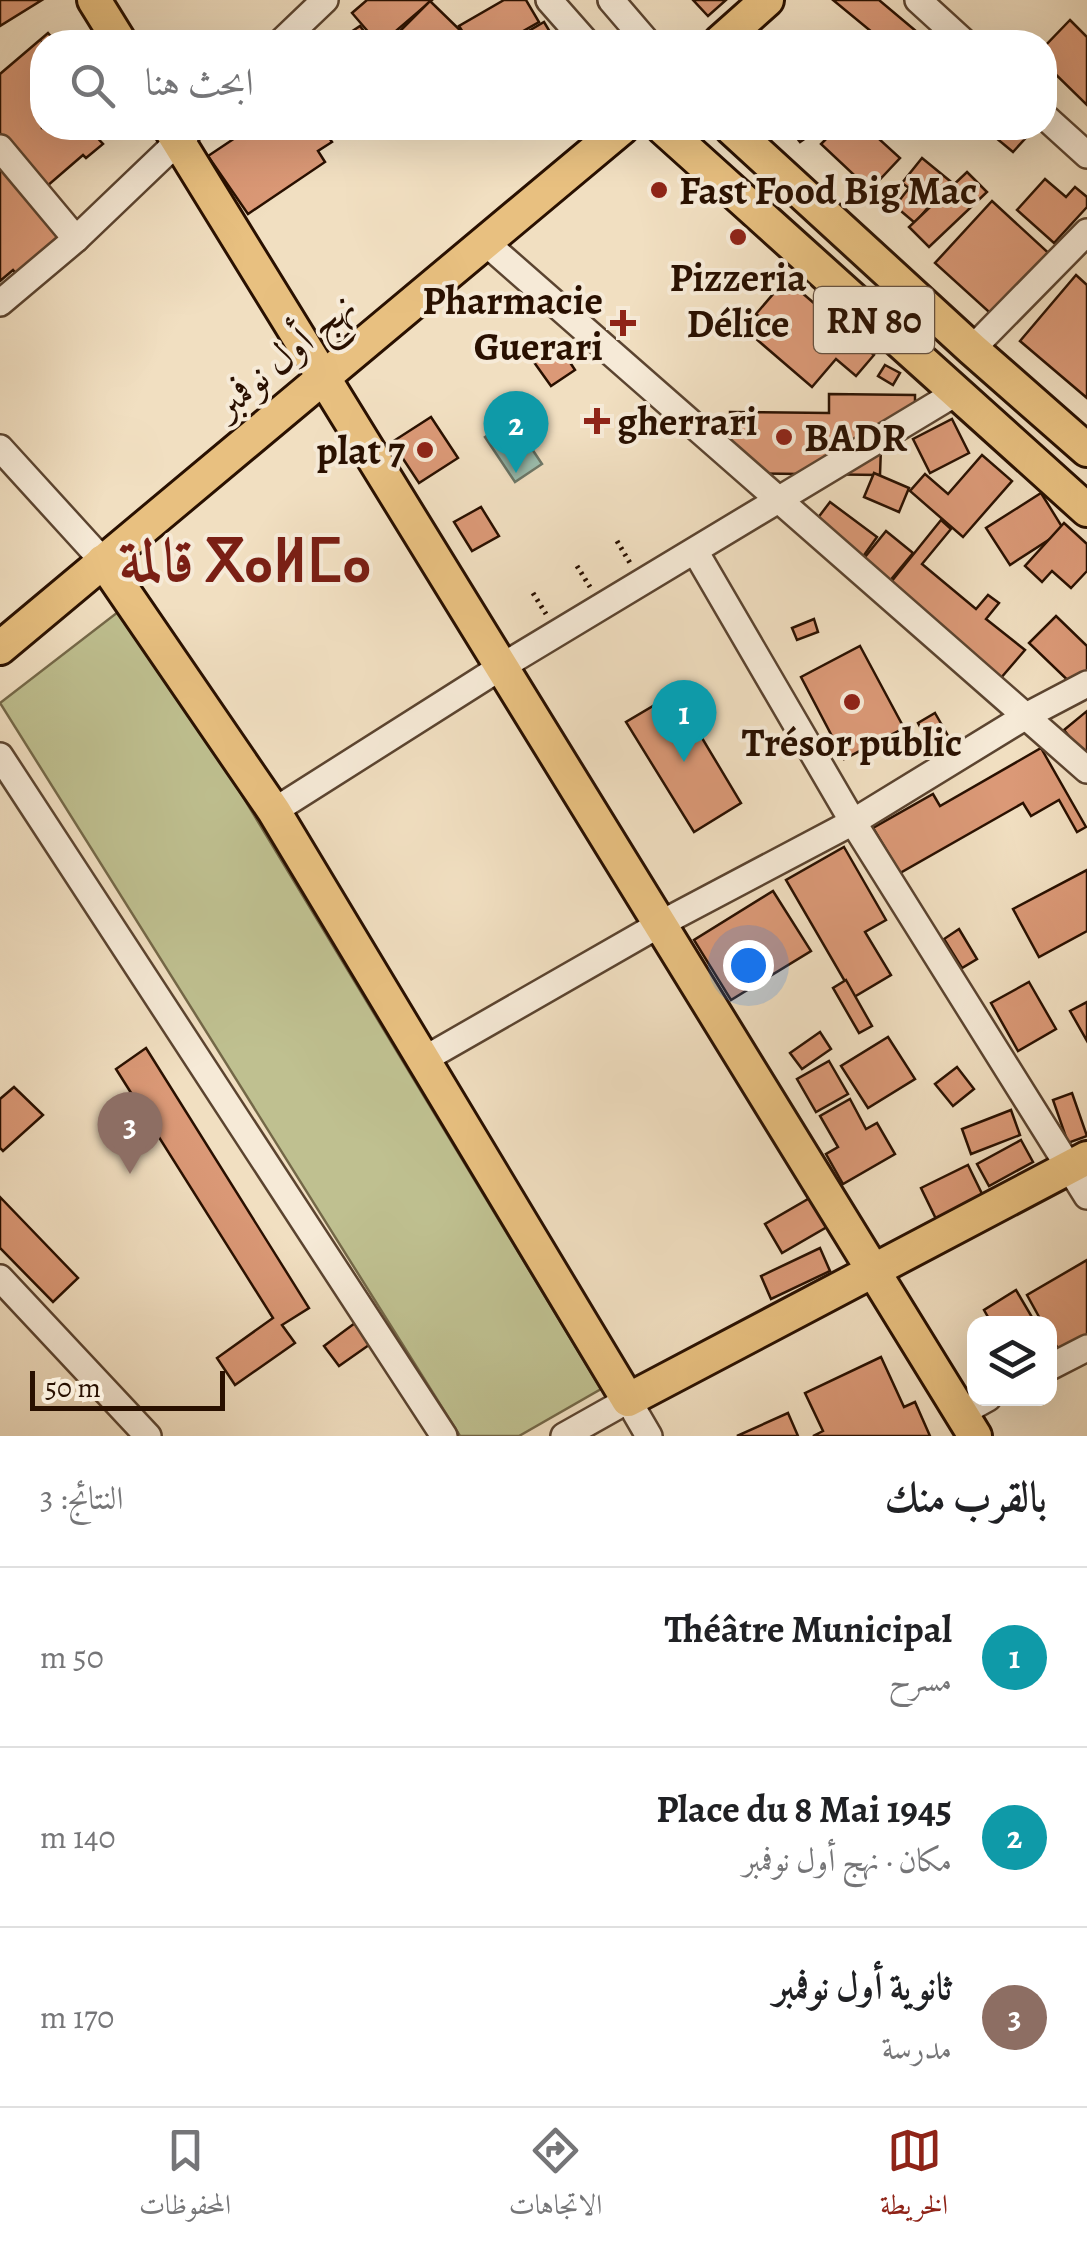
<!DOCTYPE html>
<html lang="ar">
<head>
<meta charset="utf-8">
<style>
  body { margin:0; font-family:Alegreya,Amiri,"Noto Sans Tifinagh",serif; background:#f6f6f6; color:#202124; direction:rtl }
  .controls { position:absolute; right:30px; bottom:30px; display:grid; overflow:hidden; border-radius:20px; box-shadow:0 10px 40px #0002 }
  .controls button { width:90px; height:90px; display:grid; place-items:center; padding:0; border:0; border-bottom:2px solid #e0e0e0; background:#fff; color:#202124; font:50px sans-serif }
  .scale { position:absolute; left:30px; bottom:25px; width:195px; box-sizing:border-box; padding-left:10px; border:5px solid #291000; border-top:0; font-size:28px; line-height:35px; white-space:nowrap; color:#291000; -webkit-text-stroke:8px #f6ead7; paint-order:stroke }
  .you { position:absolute; left:748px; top:965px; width:35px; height:35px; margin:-25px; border:8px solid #fff; border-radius:50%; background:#1a73e8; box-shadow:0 0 0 15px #1a73e833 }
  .badge { display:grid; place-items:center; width:65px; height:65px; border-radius:50%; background:#8f2418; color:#fff; font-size:32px; font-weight:700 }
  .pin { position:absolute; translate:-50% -82px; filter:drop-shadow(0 2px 5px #0008) }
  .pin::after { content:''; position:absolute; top:52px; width:35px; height:30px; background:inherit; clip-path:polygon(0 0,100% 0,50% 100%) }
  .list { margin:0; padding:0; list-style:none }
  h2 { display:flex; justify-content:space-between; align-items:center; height:130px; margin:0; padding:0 40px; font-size:42px }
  h2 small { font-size:32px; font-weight:400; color:#757577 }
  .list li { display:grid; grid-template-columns:65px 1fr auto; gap:30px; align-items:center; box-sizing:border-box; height:180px; padding:0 40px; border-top:2px solid #e0e0e0 }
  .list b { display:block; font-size:38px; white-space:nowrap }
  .list p { margin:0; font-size:32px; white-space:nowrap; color:#757577 }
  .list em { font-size:32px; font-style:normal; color:#757577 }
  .icon { flex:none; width:55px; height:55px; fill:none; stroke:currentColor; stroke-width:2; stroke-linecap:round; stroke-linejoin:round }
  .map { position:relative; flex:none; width:1087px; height:1436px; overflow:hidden; direction:ltr }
  .search { position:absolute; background:#fff; box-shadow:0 10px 40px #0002; left:30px; right:30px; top:30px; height:110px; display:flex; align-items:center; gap:25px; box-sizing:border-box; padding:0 35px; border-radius:40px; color:#757577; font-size:38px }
  .sheet { height:670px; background:#fff }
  nav { display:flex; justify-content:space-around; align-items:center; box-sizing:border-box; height:140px; border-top:2px solid #e0e0e0; background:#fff; font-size:28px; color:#757577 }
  nav a { display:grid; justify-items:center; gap:5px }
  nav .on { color:#8f2418 }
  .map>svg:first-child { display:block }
</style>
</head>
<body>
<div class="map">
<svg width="1087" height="1436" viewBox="0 0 1087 1436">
  <rect width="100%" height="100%" fill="#f1dfc1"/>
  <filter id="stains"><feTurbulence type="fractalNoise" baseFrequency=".002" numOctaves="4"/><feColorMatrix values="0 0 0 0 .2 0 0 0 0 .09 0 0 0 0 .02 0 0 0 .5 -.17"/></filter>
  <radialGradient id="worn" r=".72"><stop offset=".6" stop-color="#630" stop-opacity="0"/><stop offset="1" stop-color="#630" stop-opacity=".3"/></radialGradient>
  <polygon fill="#bfc090" stroke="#746848" stroke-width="2.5" points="127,605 601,1389 519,1436 460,1436 0,703"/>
  <polygon fill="#9cbdad" stroke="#6e7868" stroke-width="2.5" points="512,419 542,464 515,482 485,437"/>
  <g fill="#db9977" stroke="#291000" stroke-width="2.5">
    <polygon points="0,0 42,0 0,26"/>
    <polygon points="367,0 432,0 396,31 405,42 377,42 352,13"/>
    <polygon points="504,0 526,0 539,22 504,42 469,42 459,26"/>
    <polygon points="693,0 726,0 708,16"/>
    <polygon points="833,0 879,0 929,42 884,42"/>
    <polygon points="430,1 464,34 456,42 409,42 399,32"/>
    <polygon points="1070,20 1087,37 1087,105 1044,63 1044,47"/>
    <polygon points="544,22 556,42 510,42"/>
    <polygon points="360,26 372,42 336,42"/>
    <polygon points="48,33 56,42 42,42 42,128 88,128 103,144 86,158 83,155 46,187 0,133 0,74"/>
    <polygon points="250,128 322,128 332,142 318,151 325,162 248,214 208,156"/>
    <polygon points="789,128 820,128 800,142"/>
    <polygon points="837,128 867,128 900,158 870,190 821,144"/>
    <polygon points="984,128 1030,128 1033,130 1013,152"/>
    <polygon points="922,158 950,181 915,223 895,206 909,188 902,183"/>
    <polygon points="0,163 68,245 23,282 13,270 0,281"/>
    <polygon points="967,172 987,192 929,247 909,227"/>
    <polygon points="1045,179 1066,197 1075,187 1087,197 1087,207 1054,243 1017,210"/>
    <polygon points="992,201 1055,259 999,321 935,263"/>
    <polygon points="1076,275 1087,285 1087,398 1020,341"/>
    <polygon points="786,279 874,355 856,376 836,359 812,387 755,338 768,324 756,314"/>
    <polygon points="556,341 575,370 551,386 531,358"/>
    <polygon points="885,365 900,373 893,385 878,376"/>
    <polygon points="829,394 915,395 915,422 892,421 892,447 881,447 880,475 729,473 730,412 829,413"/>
    <polygon points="431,417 458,458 419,483 392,442"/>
    <polygon points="952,419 969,453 930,473 913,439"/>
    <polygon points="982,455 1012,481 963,537 910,491 925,474 948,494"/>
    <polygon points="874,473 909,488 899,512 864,497"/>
    <polygon points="1041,493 1064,530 1010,565 986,528"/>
    <polygon points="830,502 877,537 862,558 814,523"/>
    <polygon points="481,507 499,536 472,551 454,522"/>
    <polygon points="941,520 951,529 922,564 976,609 988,595 999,603 986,619 1025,650 1000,679 887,587"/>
    <polygon points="1064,523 1087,544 1087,571 1071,588 1052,571 1042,582 1025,566"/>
    <polygon points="886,531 913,553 888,583 861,562"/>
    <polygon points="1056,616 1087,646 1087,689 1082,694 1029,643"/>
    <polygon points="814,619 818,632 797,640 792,628"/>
    <polygon points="860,646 904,728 844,759 801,677"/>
    <polygon points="675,693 741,803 694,832 626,722"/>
    <polygon points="1087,711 1087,759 1064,730"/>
    <polygon points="935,713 951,741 933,751 918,723"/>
    <polygon points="1041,748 1086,827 1077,832 1059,800 1031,816 1023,803 900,873 873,828 933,794 940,806"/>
    <polygon points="844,847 886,920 865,932 891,975 854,997 786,880"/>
    <polygon points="1087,870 1087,931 1039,957 1013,909"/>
    <polygon points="773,891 811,951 731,1000 694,940"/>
    <polygon points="959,929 977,959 962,968 944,939"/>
    <polygon points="846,980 872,1026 859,1033 833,988"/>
    <polygon points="1029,982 1056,1029 1018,1051 991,1003"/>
    <polygon points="1087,1002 1087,1041 1070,1011"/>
    <polygon points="820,1032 831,1049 802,1069 790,1053"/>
    <polygon points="888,1037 915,1079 868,1108 841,1066"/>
    <polygon points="146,1048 309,1308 282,1325 295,1343 235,1385 217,1358 273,1318 116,1069"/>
    <polygon points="829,1061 848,1094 816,1112 797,1079"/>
    <polygon points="957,1067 974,1089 953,1106 935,1084"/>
    <polygon points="14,1087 43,1115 3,1151 0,1148 0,1099"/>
    <polygon points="1072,1093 1087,1136 1068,1143 1053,1100"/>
    <polygon points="850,1099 866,1129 877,1123 895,1154 843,1184 826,1154 838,1147 820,1116"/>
    <polygon points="1011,1110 1020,1135 971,1154 962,1129"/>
    <polygon points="1021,1140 1033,1162 989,1186 977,1164"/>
    <polygon points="968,1165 985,1200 938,1223 921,1188"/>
    <polygon points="815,1195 832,1224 782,1253 765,1224"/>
    <polygon points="0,1197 78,1278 53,1302 0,1248"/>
    <polygon points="820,1248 830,1271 771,1299 761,1276"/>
    <polygon points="1087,1260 1087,1342 1062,1356 1050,1334 1050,1324 1043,1324 1027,1295"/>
    <polygon points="1016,1290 1036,1324 992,1324 984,1310"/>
    <polygon points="355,1323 369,1345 339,1366 324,1346"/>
    <polygon points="881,1357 904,1407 915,1402 930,1436 813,1436 823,1431 805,1393"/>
    <polygon points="788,1413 798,1436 737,1436"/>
  </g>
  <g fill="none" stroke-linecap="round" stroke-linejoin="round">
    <defs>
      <g id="minor">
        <polyline points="549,0 586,42"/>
        <polyline points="611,0 647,42"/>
        <polyline points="918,0 964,42"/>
        <polyline points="281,42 325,0"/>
        <polyline points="1044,116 1087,155"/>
        <polyline points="0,148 76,239"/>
        <polyline points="486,243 1087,770"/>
        <polyline points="0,303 76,239 192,128"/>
        <polyline points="972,349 1087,232"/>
        <polyline points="0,448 103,561"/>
        <polyline points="695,551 853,822 1087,1196"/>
        <polyline points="0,756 444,1436"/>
        <polyline points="274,811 501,667 954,394"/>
        <polyline points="423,1060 662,923 853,822 1026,716 1087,684"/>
        <polyline points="0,1278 148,1436"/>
        <polyline points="1050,1367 1087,1348"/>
        <polyline points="961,1413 988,1398"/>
        <polyline points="564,1436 628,1400 649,1436"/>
      </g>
      <g id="major">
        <polyline points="94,0 120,42"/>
        <polyline points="720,42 767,0"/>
        <polyline points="170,128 975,1436"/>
        <polyline points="663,128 1087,510"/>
        <polyline points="731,128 972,349 1087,450"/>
        <polyline points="103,561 274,811 628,1400 1087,1158"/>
        <polyline points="0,648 622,128"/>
      </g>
    </defs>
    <use href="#minor" stroke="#5b4430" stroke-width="30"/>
    <use href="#major" stroke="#291000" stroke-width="38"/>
    <g stroke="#291000" stroke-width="5" stroke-dasharray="2.5 5" stroke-linecap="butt">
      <polyline points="617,541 630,563"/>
      <polyline points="577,566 590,587"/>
      <polyline points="533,593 546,614"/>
    </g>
    <use href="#minor" stroke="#f6ead7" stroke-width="25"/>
    <use href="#major" stroke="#e8c080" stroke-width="32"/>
  </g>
  <g fill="#8f2418" stroke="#f6ead7" stroke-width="4">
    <circle cx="659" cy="190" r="10"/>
    <circle cx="738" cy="237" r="10"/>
    <path d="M618 308h10v10h10v10h-10v10h-10v-10h-10v-10h10z"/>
    <path d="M592 406h10v10h10v10h-10v10h-10v-10h-10v-10h10z"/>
    <circle cx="784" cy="437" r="10"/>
    <circle cx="425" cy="450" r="10"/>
    <circle cx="852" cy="702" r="10"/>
  </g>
  <g text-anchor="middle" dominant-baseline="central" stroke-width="8" stroke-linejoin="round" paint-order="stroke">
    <rect fill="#f6ead7" stroke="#665140" stroke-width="2.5" x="814" y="287" width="120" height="66" rx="8"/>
    <g font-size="38" font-weight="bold" fill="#291000">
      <text x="874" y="320">RN 80</text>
    </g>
    <g font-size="40" font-weight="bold" fill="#291000" stroke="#f6ead7" text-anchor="start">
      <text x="679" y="190">Fast Food Big Mac</text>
      <text x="738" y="277" text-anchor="middle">Pizzeria<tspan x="738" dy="46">Délice</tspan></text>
      <text x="603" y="300" text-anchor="end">Pharmacie<tspan x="603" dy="46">Guerari</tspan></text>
      <text x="617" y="421">gherrari</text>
      <text x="804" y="437">BADR</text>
      <text x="405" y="450" text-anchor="end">plat 7</text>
      <text x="852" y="742" text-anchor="middle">Trésor public</text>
    </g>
    <g font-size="40" fill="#291000" stroke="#f6ead7">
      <text transform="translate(284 355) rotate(-40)">نهج أول نوفمبر</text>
    </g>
    <g font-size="60" font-weight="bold" fill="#7a1f14" stroke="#f6ead7">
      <text x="245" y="561">قالمة ⴳⴰⵍⵎⴰ</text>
    </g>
  </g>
  <rect width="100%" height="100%" filter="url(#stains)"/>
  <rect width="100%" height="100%" fill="url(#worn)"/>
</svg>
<div class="controls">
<button><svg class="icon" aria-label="layers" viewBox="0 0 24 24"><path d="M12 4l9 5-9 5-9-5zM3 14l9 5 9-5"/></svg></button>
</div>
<div class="scale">50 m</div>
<div class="you"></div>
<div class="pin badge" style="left:684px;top:762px;background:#0f9aa8">1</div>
<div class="pin badge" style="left:516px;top:473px;background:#0f9aa8">2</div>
<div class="pin badge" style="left:130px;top:1174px;background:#8d6e63">3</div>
<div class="search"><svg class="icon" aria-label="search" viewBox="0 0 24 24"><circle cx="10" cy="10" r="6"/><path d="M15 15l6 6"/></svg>ابحث هنا</div>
</div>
<section class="sheet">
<h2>بالقرب منك<small>النتائج: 3</small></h2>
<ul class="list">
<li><span class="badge" style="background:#0f9aa8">1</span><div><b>Théâtre Municipal</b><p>مسرح</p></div><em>50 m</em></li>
<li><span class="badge" style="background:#0f9aa8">2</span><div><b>Place du 8 Mai 1945</b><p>مكان · نهج أول نوفمبر</p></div><em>140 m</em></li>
<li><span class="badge" style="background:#8d6e63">3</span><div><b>ثانوية أول نوفمبر</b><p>مدرسة</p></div><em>170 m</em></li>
</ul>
</section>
<nav>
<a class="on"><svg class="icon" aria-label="map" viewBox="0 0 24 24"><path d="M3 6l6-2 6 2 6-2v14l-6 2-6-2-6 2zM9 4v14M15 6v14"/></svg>الخريطة</a>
<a><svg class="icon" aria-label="directions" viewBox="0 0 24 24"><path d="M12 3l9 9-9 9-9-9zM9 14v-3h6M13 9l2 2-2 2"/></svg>الاتجاهات</a>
<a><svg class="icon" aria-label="saved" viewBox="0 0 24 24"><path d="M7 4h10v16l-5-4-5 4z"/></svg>المحفوظات</a>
</nav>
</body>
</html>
